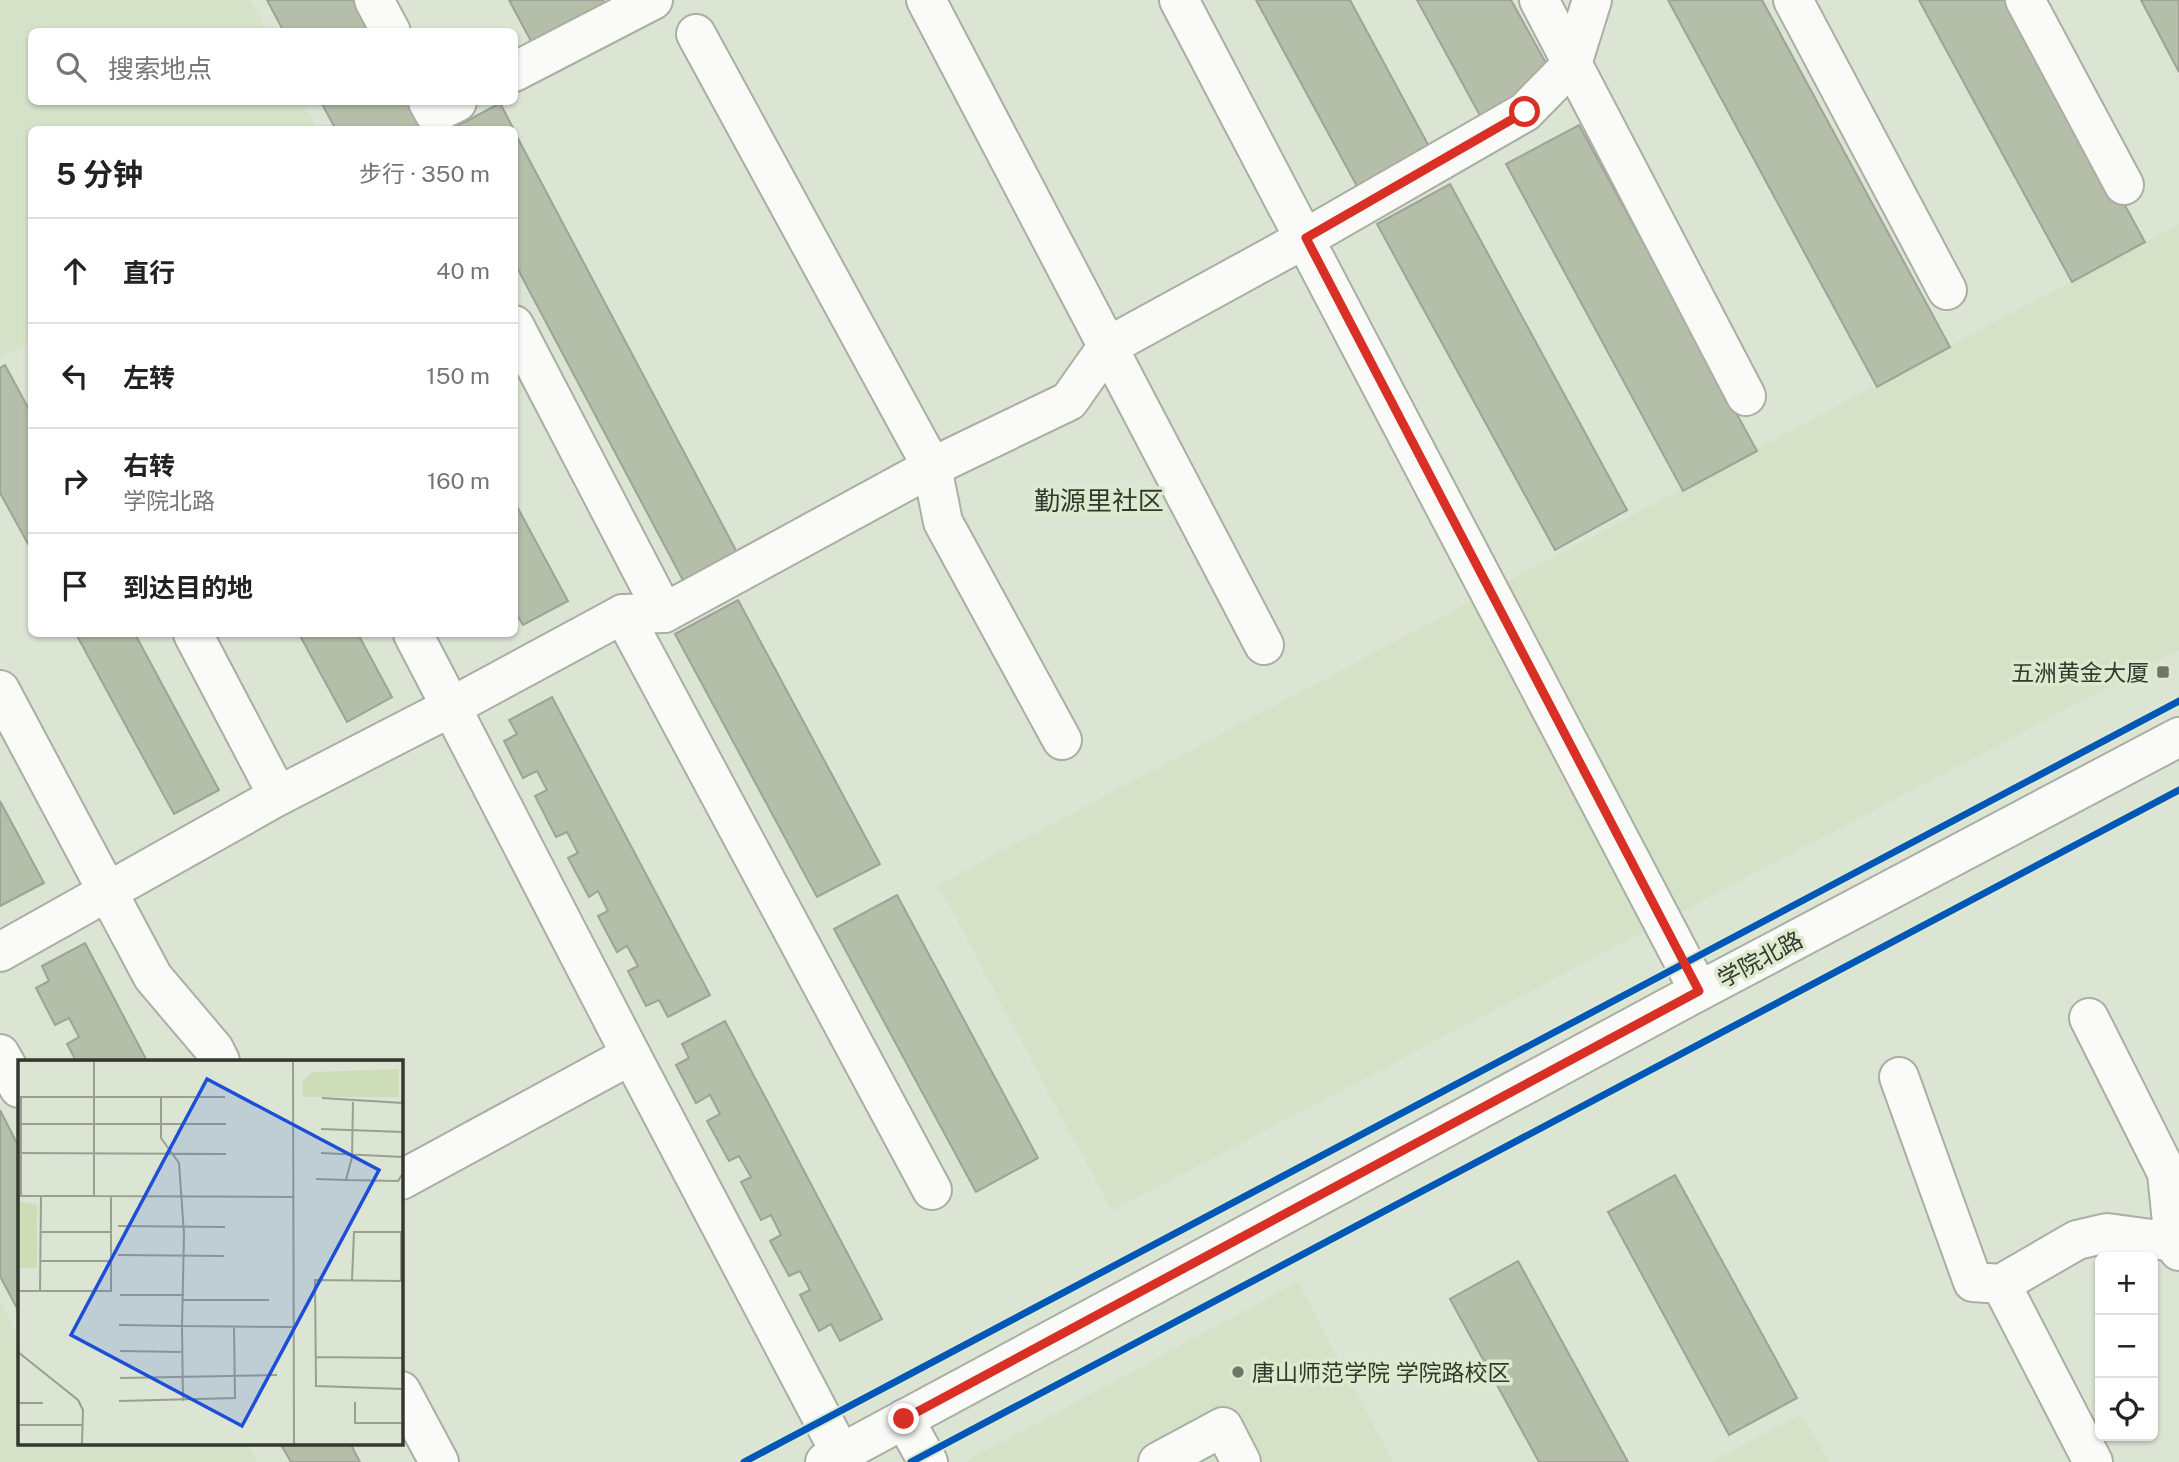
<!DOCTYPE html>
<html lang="zh">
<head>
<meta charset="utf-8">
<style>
  body { margin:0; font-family:"Public Sans","Noto Sans SC",sans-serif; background:#f2f2f2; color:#222 }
  .controls { position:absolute; right:21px; bottom:21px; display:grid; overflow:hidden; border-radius:10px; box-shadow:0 2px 5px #0004 }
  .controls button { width:63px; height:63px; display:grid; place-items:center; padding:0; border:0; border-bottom:2px solid #e0e0e0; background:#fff; color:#222; font:35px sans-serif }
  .stop { position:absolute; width:21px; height:21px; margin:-16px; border:5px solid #d93025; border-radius:50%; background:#fff }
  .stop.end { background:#d93025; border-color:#fff; box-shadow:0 2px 7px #0008 }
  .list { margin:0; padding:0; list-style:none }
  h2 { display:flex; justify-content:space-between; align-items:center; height:91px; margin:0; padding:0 28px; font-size:30px }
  h2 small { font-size:23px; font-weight:400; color:#767676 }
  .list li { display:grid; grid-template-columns:46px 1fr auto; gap:21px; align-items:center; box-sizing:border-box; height:105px; padding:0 28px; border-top:2px solid #e0e0e0 }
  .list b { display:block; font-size:26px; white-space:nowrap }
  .list p { margin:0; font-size:23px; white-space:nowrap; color:#767676 }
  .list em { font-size:23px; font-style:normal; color:#767676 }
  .icon { flex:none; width:38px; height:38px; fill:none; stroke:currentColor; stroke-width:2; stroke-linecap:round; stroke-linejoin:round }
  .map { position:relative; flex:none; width:2179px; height:1462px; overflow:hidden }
  .search { position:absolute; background:#fff; box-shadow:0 2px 5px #0004; left:28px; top:28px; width:490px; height:77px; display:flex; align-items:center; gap:18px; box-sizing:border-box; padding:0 24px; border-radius:10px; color:#767676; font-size:26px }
  .panel { position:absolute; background:#fff; box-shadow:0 2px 5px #0004; left:28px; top:126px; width:490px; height:511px; border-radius:10px }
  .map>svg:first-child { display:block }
</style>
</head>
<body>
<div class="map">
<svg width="2179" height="1462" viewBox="0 0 2179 1462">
  <rect width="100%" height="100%" fill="#dce4d4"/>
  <g fill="#d6e2c8">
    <polygon points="0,0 251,0 267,31 32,32 32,102 303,102 318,129 32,130 31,341 0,358"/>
    <polygon points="2179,224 2179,650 1112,1211 938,885"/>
    <polygon points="1298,1282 1393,1462 965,1462"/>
    <polygon points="0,1301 19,1337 19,1443 247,1443 257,1462 0,1462"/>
    <polygon points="1802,1414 1828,1462 1711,1462"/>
  </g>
  <g fill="#b4bea9" stroke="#9da397" stroke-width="2">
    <polygon points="267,0 356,0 372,32 284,32"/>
    <polygon points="509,0 603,0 613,19 540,58"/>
    <polygon points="1256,0 1350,0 1431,150 1359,190"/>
    <polygon points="1417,0 1511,0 1557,83 1484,123"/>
    <polygon points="1668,0 1762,0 1950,347 1877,387"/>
    <polygon points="1919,0 2013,0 2145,242 2072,282"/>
    <polygon points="2141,0 2179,0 2179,72"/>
    <polygon points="321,102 410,102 424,129 336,130"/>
    <polygon points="500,103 514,130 450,130"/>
    <polygon points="1579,125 1757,451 1683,491 1506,164"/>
    <polygon points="514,131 740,558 686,586 514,262"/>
    <polygon points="1450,184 1627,510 1555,550 1377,224"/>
    <polygon points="5,365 32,415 32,551 0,493 0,368"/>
    <polygon points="514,501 568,601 523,625 514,610"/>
    <polygon points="738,600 880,864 817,897 675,634"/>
    <polygon points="76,634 135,634 219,790 174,814"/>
    <polygon points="299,634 358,634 392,697 347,722"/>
    <polygon points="552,697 710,995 668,1017 659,1000 646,1006 628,971 638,966 627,946 617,952 598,916 608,911 598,891 589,897 568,858 578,853 567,832 556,837 535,796 547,790 537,771 523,778 504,741 517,734 509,720"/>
    <polygon points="0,801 44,883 0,906"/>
    <polygon points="897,895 1038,1158 976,1192 834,929"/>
    <polygon points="85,943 147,1061 76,1061 67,1044 79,1037 69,1018 55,1025 36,988 49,981 42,966"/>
    <polygon points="725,1021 882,1319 840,1341 831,1324 819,1331 800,1295 810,1290 800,1271 789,1276 770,1241 781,1235 771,1215 761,1220 741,1182 751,1177 739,1156 729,1161 707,1121 720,1114 710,1095 696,1103 676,1065 689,1058 682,1044"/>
    <polygon points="0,1110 19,1147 19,1312 0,1276"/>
    <polygon points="1675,1175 1797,1398 1729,1435 1608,1212"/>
    <polygon points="1518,1261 1628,1462 1539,1462 1450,1299"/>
    <polygon points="280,1443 350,1443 360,1462 291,1462"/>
  </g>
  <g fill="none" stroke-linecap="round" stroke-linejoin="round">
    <defs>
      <g id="minor">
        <polyline points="374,0 391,32"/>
        <polyline points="926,0 1264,645"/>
        <polyline points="1179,0 1699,991"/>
        <polyline points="1539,0 1746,396"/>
        <polyline points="1793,0 1947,290"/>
        <polyline points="2025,0 2124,185"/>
        <polyline points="696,34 932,467 943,522 1062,740"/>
        <polyline points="514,72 653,0"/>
        <polyline points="428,102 434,113 457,102"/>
        <polyline points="514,325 664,613"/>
        <polyline points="623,614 932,1190"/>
        <polyline points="193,634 278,796"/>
        <polyline points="0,690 153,977 214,1049 220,1061"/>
        <polyline points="0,952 278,796 451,707 413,634"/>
        <polyline points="2089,1018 2167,1173 2174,1242 2179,1251"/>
        <polyline points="0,1054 19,1088"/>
        <polyline points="1899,1077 1973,1282 2001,1284 2077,1240 2107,1233 2174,1242 2179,1240"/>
        <polyline points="401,1180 631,1055"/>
        <polyline points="2001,1284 2093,1462"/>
        <polyline points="401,1391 439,1462"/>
        <polyline points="904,1419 928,1462"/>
        <polyline points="841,1454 631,1055 451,707 623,614 664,613 932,467 1069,401 1107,347 1306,238 1525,112 1572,64 1592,0"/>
        <polyline points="1158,1462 1223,1427 1241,1462"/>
      </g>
      <polyline id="major" points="825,1462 1699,991 2179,737"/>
    </defs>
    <use href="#minor" stroke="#a9afa3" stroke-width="42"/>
    <use href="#major" stroke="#a9afa3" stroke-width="42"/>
    <use href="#minor" stroke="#fafbf9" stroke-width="38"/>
    <use href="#major" stroke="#fafbf9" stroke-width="38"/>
    <defs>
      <g id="cycleway">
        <polyline points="744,1462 2179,701"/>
        <polyline points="911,1462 2179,790"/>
      </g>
    </defs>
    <use href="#cycleway" stroke="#ddeace" stroke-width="11"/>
    <use href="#cycleway" stroke="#0057b8" stroke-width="7"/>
  </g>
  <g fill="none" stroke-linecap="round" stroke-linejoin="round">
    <polyline stroke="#d93025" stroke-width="9" points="904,1419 1699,991 1306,238 1525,112"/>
  </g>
  <g fill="#6f7569" stroke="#ddeace" stroke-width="2.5">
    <rect x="2156" y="665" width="14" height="14" rx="3.5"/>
    <circle cx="1238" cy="1372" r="7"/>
  </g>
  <g text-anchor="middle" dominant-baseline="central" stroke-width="7" stroke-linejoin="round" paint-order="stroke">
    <g font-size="23" fill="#34392f" stroke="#ddeace" text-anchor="end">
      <text x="2149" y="672">五洲黄金大厦</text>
      <text x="1252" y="1372" text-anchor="start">唐山师范学院 学院路校区</text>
    </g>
    <g font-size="23" fill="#34392f" stroke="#ddeace">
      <text transform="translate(1760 959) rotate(-28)">学院北路</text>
    </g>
    <g font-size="26" fill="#34392f" stroke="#ddeace">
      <text x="1099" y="500">勤源里社区</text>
    </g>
  </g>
  <g transform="translate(18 1060)">
    <rect width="385" height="385" fill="#dce4d4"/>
    <path d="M381,9v28h-96v-16l9,-9zM0,141l19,4v63h-19z" fill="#ccddb7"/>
    <path fill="none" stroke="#99a092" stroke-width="2" d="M0,1h385M275,1l1,383M385,1v112M0,37h207M3,37v99M143,37v41l18,25 5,71 -2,92 112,1M304,38l81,5M0,64h208M303,69l82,3M0,93l208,1M303,93l82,4M298,119l30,1 6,-23 1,-55M328,120l52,1 5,-8M0,136h76v-135M76,136l199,1M100,166l107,1M23,172h70M100,195l106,1M22,201h71M334,220l2,-48h47v48M385,221l-88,-1 1,106 87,3M0,231h93v-95M22,231l1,-95M102,235h64M164,240h87M101,265l63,1 1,75M102,291l61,1M0,292l60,48 5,10 -1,34M297,297l88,1M102,318l157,-3M101,341l116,-3 -1,-71M337,342v21h48M0,343h25M0,365h64"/>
    <path fill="#1d4ed8" fill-opacity="0.15" stroke="#1d4ed8" stroke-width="3.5" d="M189,19l172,91 -137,256 -171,-91z"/>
    <rect width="385" height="385" fill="none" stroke="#34392f" stroke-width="3.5"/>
  </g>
</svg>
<div class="controls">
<button>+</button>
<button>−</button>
<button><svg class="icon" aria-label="locate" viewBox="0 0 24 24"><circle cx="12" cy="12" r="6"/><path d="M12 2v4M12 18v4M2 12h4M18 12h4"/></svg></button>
</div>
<div class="stop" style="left:1525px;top:112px"></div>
<div class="stop end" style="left:904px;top:1419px"></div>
<div class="search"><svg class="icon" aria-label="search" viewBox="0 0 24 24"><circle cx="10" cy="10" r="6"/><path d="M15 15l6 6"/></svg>搜索地点</div>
<section class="panel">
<h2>5 分钟<small>步行 · 350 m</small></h2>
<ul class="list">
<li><svg class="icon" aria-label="ahead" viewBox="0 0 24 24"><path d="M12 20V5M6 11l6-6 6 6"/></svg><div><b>直行</b></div><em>40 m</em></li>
<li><svg class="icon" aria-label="left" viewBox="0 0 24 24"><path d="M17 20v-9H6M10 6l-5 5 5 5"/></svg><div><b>左转</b></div><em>150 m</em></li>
<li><svg class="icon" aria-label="right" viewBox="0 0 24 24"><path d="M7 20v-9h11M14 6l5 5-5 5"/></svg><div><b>右转</b><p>学院北路</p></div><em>160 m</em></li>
<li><svg class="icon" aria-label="arrive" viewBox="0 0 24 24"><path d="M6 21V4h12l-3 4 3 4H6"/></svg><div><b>到达目的地</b></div></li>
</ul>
</section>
</div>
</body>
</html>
